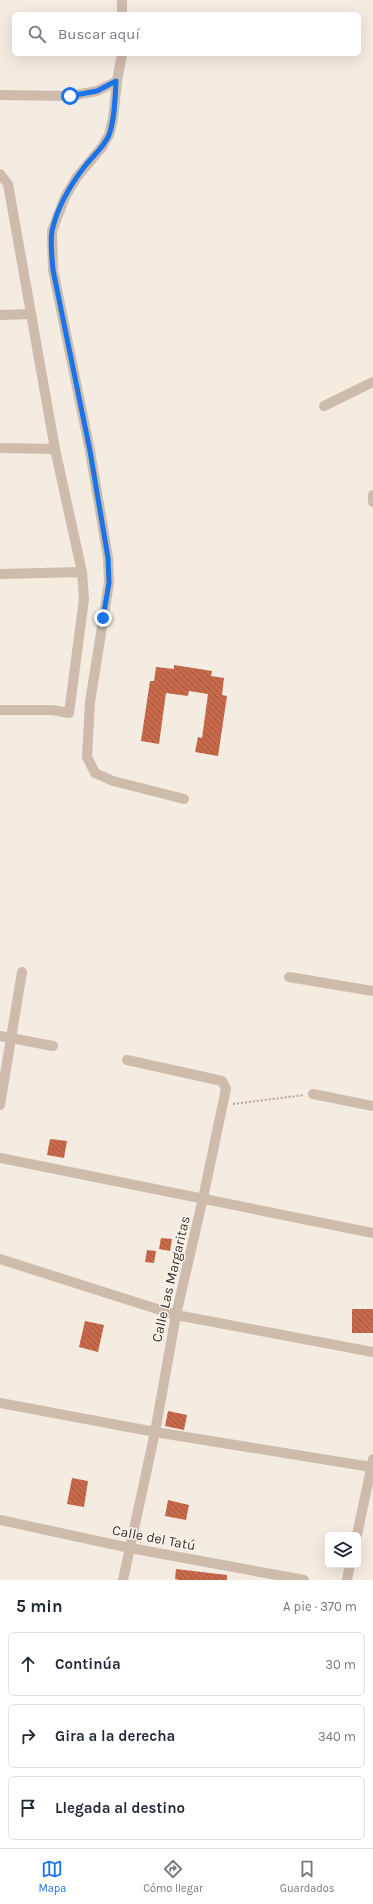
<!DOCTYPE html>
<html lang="es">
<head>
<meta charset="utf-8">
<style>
  body { margin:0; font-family:Karla,sans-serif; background:#f2f2f3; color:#1f2937 }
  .controls { position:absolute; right:12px; bottom:12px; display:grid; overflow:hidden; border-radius:6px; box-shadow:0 4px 16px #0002 }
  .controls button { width:36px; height:36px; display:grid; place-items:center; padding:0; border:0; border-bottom:1px solid #e0e1e3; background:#fff; color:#1f2937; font:20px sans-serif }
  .stop { position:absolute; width:12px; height:12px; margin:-9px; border:3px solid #1a73e8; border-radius:50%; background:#fff }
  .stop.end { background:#1a73e8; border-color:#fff; box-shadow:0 1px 4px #0008 }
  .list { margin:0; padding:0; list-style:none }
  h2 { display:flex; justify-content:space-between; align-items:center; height:52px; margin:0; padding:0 16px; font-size:17px }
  h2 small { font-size:13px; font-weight:400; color:#747a83 }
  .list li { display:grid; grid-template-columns:26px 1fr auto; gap:12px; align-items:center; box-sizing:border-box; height:64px; margin:0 8px 8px; padding:0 8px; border:1px solid #e0e1e3; border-radius:6px }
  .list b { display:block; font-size:15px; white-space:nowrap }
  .list em { font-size:13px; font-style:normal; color:#747a83 }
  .icon { flex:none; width:22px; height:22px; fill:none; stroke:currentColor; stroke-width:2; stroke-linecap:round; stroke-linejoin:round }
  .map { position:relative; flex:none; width:373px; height:1580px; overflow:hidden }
  .search { position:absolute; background:#fff; box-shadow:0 4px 16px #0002; left:12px; right:12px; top:12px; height:44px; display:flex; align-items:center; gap:10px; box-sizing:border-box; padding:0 14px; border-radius:6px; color:#747a83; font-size:15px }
  .sheet { height:268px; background:#fff }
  nav { display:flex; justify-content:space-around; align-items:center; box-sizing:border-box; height:56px; border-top:1px solid #e0e1e3; background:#fff; font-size:11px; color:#747a83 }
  nav a { display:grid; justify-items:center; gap:2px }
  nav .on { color:#1a73e8 }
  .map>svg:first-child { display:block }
</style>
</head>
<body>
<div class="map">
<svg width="373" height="1580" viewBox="0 0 373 1580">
  <defs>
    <pattern id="building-back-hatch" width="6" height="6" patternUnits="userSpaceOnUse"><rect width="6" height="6" fill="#c8694b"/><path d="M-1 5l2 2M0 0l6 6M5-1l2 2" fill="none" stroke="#a4573f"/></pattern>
  </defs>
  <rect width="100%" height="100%" fill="#f4ebe1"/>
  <g fill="url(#building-back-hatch)">
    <polygon points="174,665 212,671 211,676 224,678 222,695 227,696 218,756 195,752 198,737 202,738 208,694 189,691 188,696 166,693 159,744 141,741 150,681 154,681 156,667 174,669"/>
    <polygon points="50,1139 67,1141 64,1158 47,1155"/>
    <polygon points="161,1238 172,1239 170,1251 159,1249"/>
    <polygon points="147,1250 156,1251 154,1263 145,1262"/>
    <rect x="352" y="1309" width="21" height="24"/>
    <polygon points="85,1321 104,1325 98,1352 79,1347"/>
    <polygon points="168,1411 187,1415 184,1430 165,1426"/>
    <polygon points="72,1478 88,1481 84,1507 67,1504"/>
    <polygon points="168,1500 189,1505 186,1520 165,1516"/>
    <polygon points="176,1569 227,1575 227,1580 179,1580 175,1579"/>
  </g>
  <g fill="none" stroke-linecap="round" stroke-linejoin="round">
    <polyline stroke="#b9a596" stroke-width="2" stroke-dasharray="2 2" stroke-linecap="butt" points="233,1104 304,1095"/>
    <g stroke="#cdbbac" stroke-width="10">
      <polyline points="122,0 122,14"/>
      <polyline points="122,54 117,81 113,119 109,135 102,147 77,177 65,197 52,231 53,270 90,451 108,558 109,583 90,702 87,757 95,773 113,781 184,799"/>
      <polyline points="0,95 70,96 97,91 117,81"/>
      <polyline points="0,174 8,184 55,449 82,572 84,599 69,713 52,710 0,710"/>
      <polyline points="0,315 31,314"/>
      <polyline points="324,406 373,382"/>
      <polyline points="0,448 55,449"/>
      <polyline points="373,495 373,502"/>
      <polyline points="0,574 82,572"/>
      <polyline points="289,977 373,991"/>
      <polyline points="0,1036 53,1046"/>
      <polyline points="313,1094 373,1106"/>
      <polyline points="0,1105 22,972"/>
      <polyline points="0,1158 373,1233"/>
      <polyline points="0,1259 176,1315 373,1352"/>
      <polyline points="0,1403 155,1432 371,1467"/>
      <polyline points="0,1520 130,1548 304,1580"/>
      <polyline points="357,1535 373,1459"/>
      <polyline points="123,1580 155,1432 176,1315 203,1198 226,1089 222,1081 127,1060"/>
      <polyline points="347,1580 350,1565"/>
    </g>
  </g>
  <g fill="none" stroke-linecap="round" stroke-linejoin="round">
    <path stroke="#1a73e8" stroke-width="5" d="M70,96l27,-5 19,-10c-1,17 -1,37 -7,54 -5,12 -16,21 -24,31 -14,18 -28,42 -33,65 -2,12 0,27 1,39l37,181 18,107 1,25 -6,35"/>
  </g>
  <g text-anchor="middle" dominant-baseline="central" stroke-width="3" stroke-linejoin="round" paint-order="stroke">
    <g font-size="14" fill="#3b302b" stroke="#fbf5ee">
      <text transform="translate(171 1279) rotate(-77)">Calle Las Margaritas</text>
      <text transform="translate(154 1538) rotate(11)">Calle del Tatú</text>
    </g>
  </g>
</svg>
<div class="controls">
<button><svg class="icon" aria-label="layers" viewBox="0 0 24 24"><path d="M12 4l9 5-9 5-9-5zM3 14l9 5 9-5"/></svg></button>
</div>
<div class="stop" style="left:70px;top:96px"></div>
<div class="stop end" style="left:103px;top:618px"></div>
<div class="search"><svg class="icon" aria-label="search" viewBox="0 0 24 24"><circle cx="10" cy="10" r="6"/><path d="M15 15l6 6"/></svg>Buscar aquí</div>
</div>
<section class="sheet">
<h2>5 min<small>A pie · 370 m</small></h2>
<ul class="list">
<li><svg class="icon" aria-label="ahead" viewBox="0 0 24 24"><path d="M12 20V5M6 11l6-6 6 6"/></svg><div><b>Continúa</b></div><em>30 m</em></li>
<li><svg class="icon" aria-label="right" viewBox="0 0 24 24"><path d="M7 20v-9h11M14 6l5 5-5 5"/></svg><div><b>Gira a la derecha</b></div><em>340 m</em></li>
<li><svg class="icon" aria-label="arrive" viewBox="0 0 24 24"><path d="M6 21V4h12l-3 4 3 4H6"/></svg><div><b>Llegada al destino</b></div></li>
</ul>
</section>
<nav>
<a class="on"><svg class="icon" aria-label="map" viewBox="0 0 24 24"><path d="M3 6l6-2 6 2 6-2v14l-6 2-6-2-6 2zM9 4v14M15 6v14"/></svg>Mapa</a>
<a><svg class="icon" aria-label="directions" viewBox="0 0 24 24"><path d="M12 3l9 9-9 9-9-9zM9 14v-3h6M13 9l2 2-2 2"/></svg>Cómo llegar</a>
<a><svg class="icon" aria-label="saved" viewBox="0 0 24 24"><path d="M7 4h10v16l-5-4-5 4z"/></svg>Guardados</a>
</nav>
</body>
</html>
